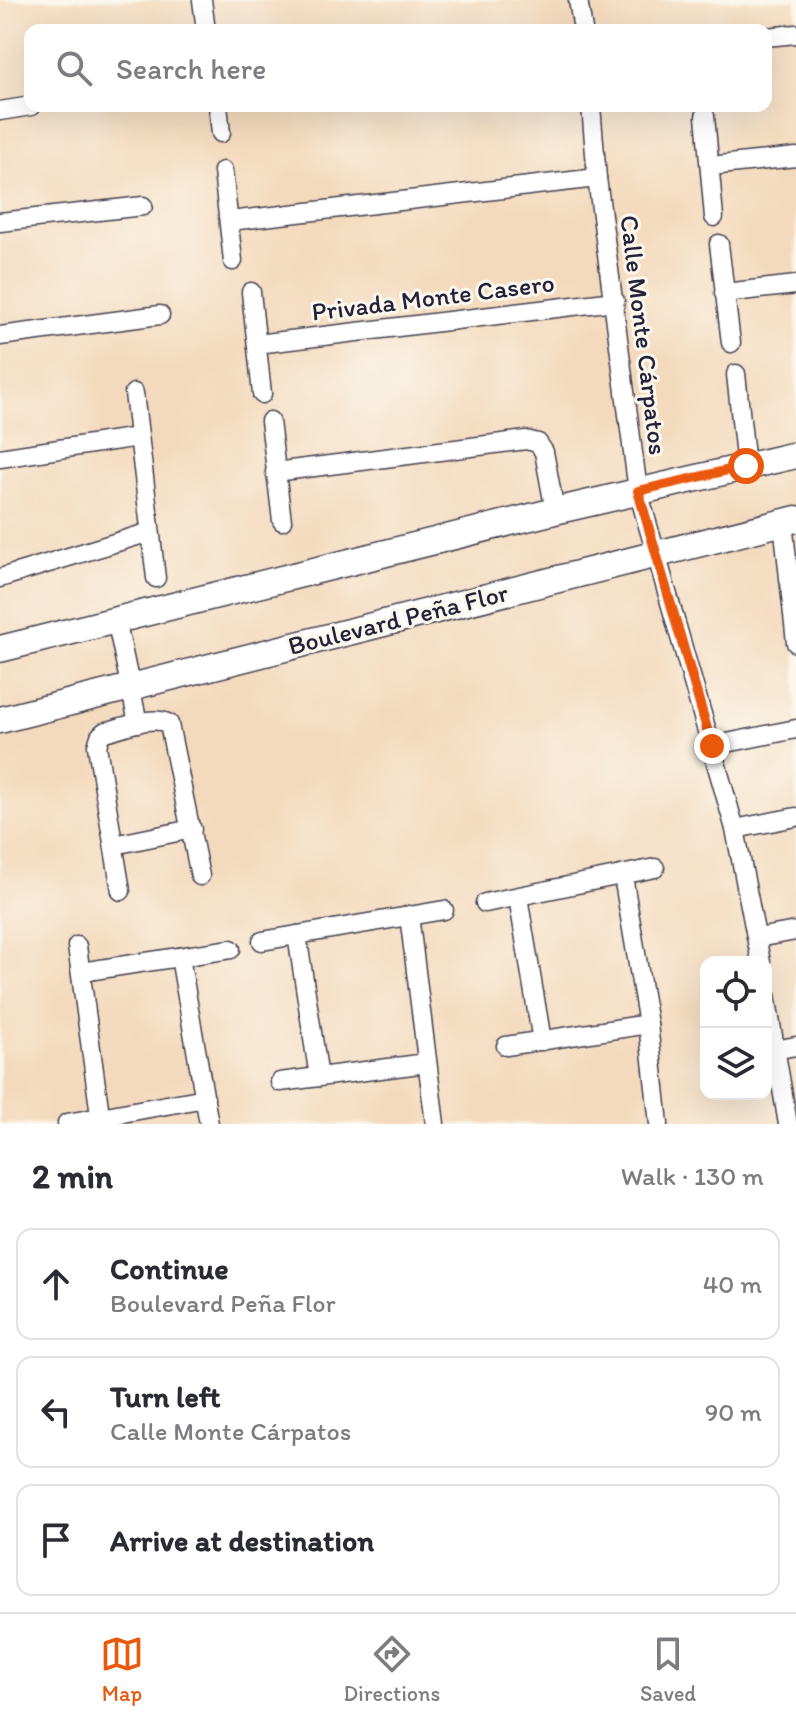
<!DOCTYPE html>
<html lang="en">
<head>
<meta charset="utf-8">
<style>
  body { margin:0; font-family:Itim,sans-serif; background:#f7f7f7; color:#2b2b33 }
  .controls { position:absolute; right:24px; bottom:24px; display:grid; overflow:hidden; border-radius:16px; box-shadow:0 8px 32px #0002 }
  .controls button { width:72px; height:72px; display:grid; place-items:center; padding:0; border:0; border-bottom:2px solid #e1e1e2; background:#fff; color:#2b2b33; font:40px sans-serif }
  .stop { position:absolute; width:24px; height:24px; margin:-18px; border:6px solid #ea580c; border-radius:50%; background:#fff }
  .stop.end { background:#ea580c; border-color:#fff; box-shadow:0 2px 8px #0008 }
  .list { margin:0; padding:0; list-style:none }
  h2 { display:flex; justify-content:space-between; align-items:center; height:104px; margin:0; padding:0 32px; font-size:34px }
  h2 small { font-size:26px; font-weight:400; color:#7c7c81 }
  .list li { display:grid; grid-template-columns:52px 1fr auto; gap:24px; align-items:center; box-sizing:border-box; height:112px; margin:0 16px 16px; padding:0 16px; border:2px solid #e1e1e2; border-radius:16px }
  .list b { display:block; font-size:30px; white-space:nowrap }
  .list p { margin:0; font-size:26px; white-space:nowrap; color:#7c7c81 }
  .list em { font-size:26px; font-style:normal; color:#7c7c81 }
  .icon { flex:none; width:44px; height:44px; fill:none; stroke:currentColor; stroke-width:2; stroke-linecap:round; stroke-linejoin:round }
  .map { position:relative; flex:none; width:796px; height:1124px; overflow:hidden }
  .search { position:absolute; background:#fff; box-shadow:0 8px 32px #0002; left:24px; right:24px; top:24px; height:88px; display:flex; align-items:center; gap:20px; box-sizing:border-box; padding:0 28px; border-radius:16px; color:#7c7c81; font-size:30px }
  .sheet { height:488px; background:#fff }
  nav { display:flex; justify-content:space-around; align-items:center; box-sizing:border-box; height:112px; border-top:2px solid #e1e1e2; background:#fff; font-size:22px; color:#7c7c81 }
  nav a { display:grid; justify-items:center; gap:4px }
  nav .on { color:#ea580c }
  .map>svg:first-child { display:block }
</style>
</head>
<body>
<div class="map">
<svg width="796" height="1124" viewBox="0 0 796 1124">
  <rect width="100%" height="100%" fill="#fbf7ec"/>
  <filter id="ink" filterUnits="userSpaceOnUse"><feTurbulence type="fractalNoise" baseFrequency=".0125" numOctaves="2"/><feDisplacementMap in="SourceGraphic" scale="16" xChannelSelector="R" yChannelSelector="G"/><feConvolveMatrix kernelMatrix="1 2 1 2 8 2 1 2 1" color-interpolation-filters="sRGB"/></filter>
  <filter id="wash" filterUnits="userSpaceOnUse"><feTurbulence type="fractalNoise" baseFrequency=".006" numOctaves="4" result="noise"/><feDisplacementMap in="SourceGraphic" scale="32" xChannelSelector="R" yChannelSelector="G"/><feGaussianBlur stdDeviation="1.8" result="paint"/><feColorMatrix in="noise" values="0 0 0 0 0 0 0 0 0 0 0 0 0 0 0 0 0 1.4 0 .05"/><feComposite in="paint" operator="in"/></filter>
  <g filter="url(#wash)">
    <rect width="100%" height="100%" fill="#f4dabd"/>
  </g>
  <g filter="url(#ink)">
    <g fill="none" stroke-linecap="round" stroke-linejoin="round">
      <defs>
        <g id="street">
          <polyline points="202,0 205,23"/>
          <polyline points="578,0 583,30"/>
          <polyline points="766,37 796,34"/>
          <polyline points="218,106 221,133"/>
          <polyline points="591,106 597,178 638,491 735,829 761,962"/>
          <polyline points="0,111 31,106"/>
          <polyline points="705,116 714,217"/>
          <polyline points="710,166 796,157"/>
          <polyline points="223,171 233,261"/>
          <polyline points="230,221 597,178"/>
          <polyline points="0,222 143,206"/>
          <polyline points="719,244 731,343"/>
          <polyline points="251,292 262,394"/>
          <polyline points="724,293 796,285"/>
          <polyline points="0,336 160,315"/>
          <polyline points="257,344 615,301"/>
          <polyline points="736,374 746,466"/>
          <polyline points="134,393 156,578"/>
          <polyline points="270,421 282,521"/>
          <polyline points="0,458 138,437"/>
          <polyline points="275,472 526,440 538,443 544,452 555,511"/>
          <polyline points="783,522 796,643"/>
          <polyline points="0,578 150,532"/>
          <polyline points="116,619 138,723"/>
          <polyline points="712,746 796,729"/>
          <polyline points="735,829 796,817"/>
          <polyline points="114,845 192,829"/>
          <polyline points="623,876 648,1024 659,1124"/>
          <path d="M121,891l-24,-145 3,-10 4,-4c18,-4 49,-18 65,-8l31,152"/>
          <polyline points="518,897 542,1041"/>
          <polyline points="485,903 655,868"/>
          <polyline points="409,915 435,1124"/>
          <polyline points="297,935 319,1077"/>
          <polyline points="757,938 796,931"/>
          <polyline points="262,941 444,910"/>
          <polyline points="77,946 100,1115"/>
          <polyline points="180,957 209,1124"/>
          <polyline points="81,972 231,949"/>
          <polyline points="766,995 788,1124"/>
          <polyline points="506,1046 648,1024"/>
          <polyline points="774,1050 796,1046"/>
          <polyline points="280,1082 427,1063"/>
          <polyline points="67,1123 205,1098"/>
        </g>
        <g id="secondary">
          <polyline points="0,649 555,511 796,455"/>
          <polyline points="0,720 796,519"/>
        </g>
      </defs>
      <use href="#street" stroke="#423e4e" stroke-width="21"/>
      <use href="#secondary" stroke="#423e4e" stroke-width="29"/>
      <use href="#street" stroke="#fff" stroke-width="18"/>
      <use href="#secondary" stroke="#fff" stroke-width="26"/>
    </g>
  </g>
  <g fill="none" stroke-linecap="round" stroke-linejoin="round" filter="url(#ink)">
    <polyline stroke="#ea580c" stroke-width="10" points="712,746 638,491 746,466"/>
  </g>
  <g text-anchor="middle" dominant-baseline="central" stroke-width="6" stroke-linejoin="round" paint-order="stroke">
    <g font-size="26" fill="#22223b" stroke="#fbf7ec">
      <text transform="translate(433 297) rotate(-7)">Privada Monte Casero</text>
      <text transform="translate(644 335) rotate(83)">Calle Monte Cárpatos</text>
      <text transform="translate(398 619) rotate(-14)">Boulevard Peña Flor</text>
    </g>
  </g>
</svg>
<div class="controls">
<button><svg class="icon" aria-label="locate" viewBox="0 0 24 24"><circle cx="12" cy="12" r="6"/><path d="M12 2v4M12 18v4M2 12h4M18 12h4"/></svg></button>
<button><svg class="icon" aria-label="layers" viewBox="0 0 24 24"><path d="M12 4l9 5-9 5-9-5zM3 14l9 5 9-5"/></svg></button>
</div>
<div class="stop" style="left:746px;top:466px"></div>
<div class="stop end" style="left:712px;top:746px"></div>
<div class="search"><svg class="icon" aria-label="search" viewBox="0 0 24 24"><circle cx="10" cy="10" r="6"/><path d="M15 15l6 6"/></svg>Search here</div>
</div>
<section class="sheet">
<h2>2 min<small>Walk · 130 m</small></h2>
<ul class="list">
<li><svg class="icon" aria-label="ahead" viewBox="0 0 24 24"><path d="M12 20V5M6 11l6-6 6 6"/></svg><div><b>Continue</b><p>Boulevard Peña Flor</p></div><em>40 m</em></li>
<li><svg class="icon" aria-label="left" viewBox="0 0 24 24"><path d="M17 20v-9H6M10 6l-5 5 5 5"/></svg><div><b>Turn left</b><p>Calle Monte Cárpatos</p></div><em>90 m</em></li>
<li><svg class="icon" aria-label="arrive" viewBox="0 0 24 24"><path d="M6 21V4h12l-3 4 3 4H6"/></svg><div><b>Arrive at destination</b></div></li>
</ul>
</section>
<nav>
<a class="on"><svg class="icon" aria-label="map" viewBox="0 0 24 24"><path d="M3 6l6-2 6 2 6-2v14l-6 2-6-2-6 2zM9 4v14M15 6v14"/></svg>Map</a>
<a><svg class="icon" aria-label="directions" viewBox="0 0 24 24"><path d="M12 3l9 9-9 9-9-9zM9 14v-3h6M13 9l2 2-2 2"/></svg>Directions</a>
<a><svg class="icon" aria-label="saved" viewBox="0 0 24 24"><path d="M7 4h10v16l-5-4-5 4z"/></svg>Saved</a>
</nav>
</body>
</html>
